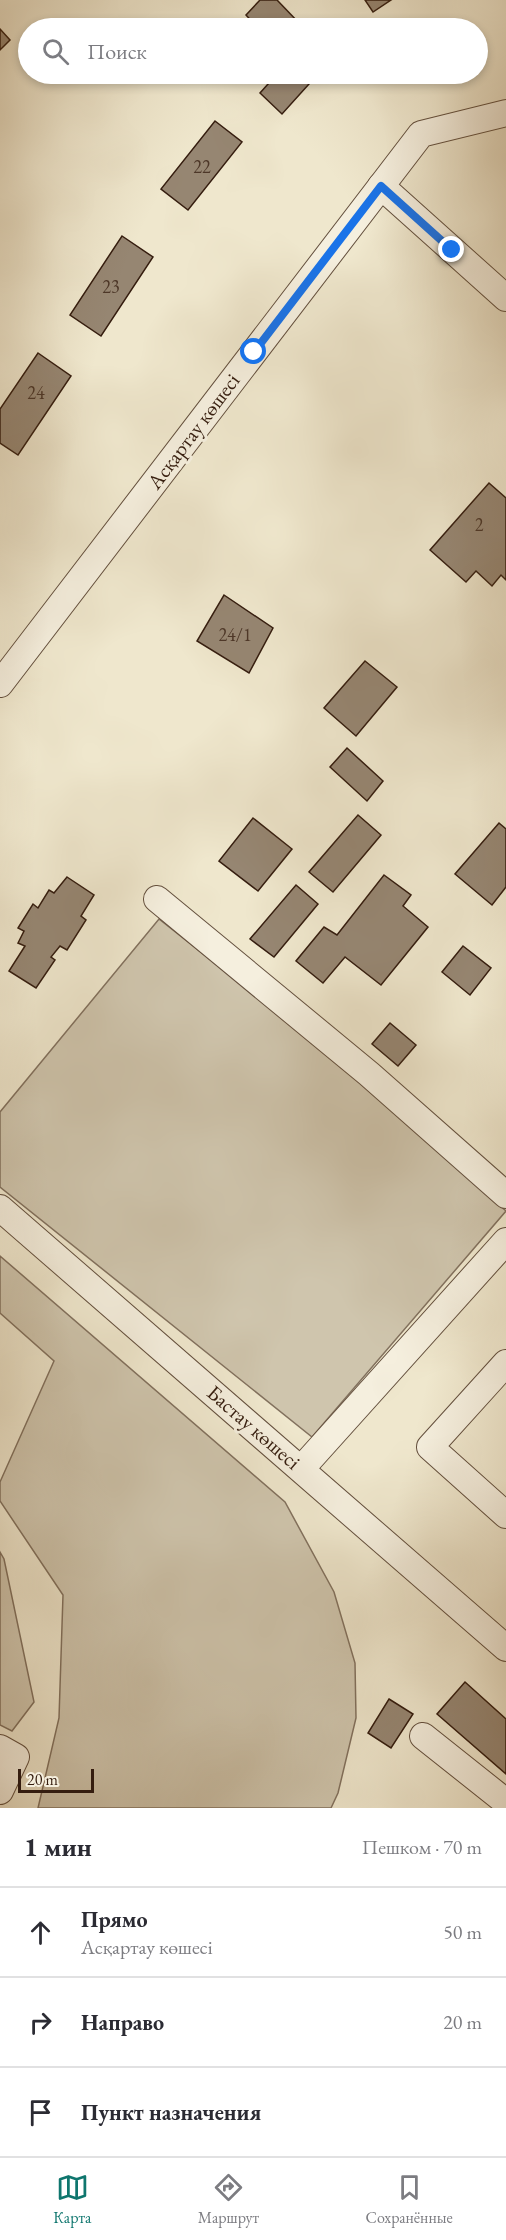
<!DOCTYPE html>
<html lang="ru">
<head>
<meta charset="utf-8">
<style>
  body { margin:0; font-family:"EB Garamond",serif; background:#f7f7f7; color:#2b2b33 }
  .scale { position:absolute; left:18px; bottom:15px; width:76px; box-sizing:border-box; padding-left:6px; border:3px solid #351d0f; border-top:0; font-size:16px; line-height:21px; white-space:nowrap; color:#351d0f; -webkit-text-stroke:4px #f5efde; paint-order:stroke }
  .stop { position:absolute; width:18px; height:18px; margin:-14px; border:4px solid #1a73e8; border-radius:50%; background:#fff }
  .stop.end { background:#1a73e8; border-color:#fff; box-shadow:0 2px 6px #0008 }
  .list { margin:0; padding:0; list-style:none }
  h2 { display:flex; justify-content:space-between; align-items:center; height:78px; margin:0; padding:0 24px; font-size:26px }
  h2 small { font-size:20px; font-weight:400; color:#7c7c81 }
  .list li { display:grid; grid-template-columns:39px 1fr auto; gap:18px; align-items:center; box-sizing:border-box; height:90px; padding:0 24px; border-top:2px solid #e1e1e2 }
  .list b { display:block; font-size:22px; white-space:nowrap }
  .list p { margin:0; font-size:20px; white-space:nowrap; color:#7c7c81 }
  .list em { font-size:20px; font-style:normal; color:#7c7c81 }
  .icon { flex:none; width:33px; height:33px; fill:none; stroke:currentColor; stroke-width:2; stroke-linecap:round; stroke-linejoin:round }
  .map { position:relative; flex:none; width:506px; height:1808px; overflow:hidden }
  .search { position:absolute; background:#fff; box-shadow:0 3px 9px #0003; left:18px; right:18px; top:18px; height:66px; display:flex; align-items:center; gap:15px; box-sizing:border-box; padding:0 21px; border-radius:33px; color:#7c7c81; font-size:22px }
  .sheet { height:348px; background:#fff }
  nav { display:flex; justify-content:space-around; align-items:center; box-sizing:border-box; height:84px; border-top:2px solid #e1e1e2; background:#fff; font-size:16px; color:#7c7c81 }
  nav a { display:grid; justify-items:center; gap:3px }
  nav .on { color:#0f766e }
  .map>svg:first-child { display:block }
</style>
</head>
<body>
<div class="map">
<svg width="506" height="1808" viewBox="0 0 506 1808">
  <rect width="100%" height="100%" fill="#efe7cd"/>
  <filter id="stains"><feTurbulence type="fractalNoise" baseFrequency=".00333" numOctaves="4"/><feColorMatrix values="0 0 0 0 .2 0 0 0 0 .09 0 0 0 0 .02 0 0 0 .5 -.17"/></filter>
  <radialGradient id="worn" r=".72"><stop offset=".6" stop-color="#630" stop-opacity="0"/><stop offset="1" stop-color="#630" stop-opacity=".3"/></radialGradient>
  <g fill="#cfc5ad" stroke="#82715e" stroke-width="1.5">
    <polygon points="159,919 313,1041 506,1211 312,1437 0,1187 0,1112"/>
    <polygon points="0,1256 285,1502 334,1592 355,1663 356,1718 338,1793 331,1808 38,1808 59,1718 63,1595 0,1501 0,1482 54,1361 0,1313"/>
    <polygon points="0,1552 4,1559 34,1702 12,1731 0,1725"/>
  </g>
  <g fill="#968672" stroke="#351d0f" stroke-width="1.5">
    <polygon points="260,0 277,0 299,23 293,28 258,28 246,15"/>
    <polygon points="365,0 391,0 373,12"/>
    <polygon points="0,29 10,40 0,50"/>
    <polygon points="277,74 318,74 282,114 260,93"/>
    <polygon points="215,121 242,142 188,210 161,189"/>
    <polygon points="122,236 153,257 101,336 70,315"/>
    <polygon points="38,353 71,376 18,455 0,443 0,409"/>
    <polygon points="489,483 506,498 506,580 501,575 492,586 476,571 466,582 430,550"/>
    <polygon points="224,595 273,628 249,673 197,641"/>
    <polygon points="365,661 397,687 356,736 324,708"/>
    <polygon points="347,748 383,781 367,801 330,767"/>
    <polygon points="358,815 381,835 333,892 309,872"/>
    <polygon points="253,818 292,849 258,891 219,861"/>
    <polygon points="499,823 506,829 506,887 492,905 455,874"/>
    <polygon points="384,875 411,895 403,906 428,927 381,985 345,957 323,983 296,961 324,927 337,935"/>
    <polygon points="67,877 94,895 81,916 86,920 67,950 60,946 51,957 55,960 36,988 9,971 25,946 18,943 24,931 18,928 33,904 38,908 49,890 54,893"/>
    <polygon points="296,885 318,904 274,957 250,939"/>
    <polygon points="463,946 491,968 470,995 442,972"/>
    <polygon points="390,1023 416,1045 398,1066 372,1044"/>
    <polygon points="465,1682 506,1719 506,1774 437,1714"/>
    <polygon points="389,1699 413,1714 391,1748 368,1733"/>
  </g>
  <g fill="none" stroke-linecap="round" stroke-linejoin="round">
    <defs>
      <g id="minor">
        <polyline points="381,186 506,298"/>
        <polyline points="0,684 421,134 506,113"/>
        <polyline points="157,899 369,1074 506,1195"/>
        <polyline points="0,1208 506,1648"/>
        <polyline points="506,1363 430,1447 506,1515"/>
        <polyline points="302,1468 506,1241"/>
        <polyline points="423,1736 506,1802"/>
        <polyline points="0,1748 16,1757 0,1791"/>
      </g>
    </defs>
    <use href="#minor" stroke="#64503e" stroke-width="28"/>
    <use href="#minor" stroke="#f5efde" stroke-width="26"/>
  </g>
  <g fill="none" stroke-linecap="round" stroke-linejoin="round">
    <polyline stroke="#1a73e8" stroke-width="8" points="254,352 381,186 452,250"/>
  </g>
  <g text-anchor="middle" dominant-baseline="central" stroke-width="6" stroke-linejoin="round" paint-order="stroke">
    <g font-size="18" fill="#4d3728">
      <text x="202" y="166">22</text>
      <text x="111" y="286">23</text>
      <text x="36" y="392">24</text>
      <text x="479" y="524">2</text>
      <text x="235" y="634">24/1</text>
    </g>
    <g font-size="21" fill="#351d0f" stroke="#f5efde">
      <text transform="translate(193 431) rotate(-53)">Асқартау көшесі</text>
      <text transform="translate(254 1427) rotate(41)">Бастау көшесі</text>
    </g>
  </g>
  <rect width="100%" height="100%" filter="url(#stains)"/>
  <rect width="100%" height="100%" fill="url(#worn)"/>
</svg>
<div class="scale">20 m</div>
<div class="stop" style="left:254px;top:352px"></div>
<div class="stop end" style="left:452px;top:250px"></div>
<div class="search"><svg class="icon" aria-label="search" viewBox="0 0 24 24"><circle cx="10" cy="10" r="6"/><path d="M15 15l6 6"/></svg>Поиск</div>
</div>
<section class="sheet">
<h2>1 мин<small>Пешком · 70 m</small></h2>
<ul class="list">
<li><svg class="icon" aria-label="ahead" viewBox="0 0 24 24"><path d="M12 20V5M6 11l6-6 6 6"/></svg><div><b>Прямо</b><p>Асқартау көшесі</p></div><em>50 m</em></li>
<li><svg class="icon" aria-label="right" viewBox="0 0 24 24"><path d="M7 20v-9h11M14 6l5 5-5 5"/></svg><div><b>Направо</b></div><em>20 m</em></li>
<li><svg class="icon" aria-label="arrive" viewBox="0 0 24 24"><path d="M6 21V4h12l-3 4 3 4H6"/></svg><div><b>Пункт назначения</b></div></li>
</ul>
</section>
<nav>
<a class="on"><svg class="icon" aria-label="map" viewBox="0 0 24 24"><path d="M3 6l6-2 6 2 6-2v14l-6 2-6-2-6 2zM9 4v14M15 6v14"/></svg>Карта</a>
<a><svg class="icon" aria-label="directions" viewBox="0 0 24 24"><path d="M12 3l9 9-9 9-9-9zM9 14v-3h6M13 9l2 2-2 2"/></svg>Маршрут</a>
<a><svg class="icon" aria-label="saved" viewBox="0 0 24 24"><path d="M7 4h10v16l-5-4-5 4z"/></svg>Сохранённые</a>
</nav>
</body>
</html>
